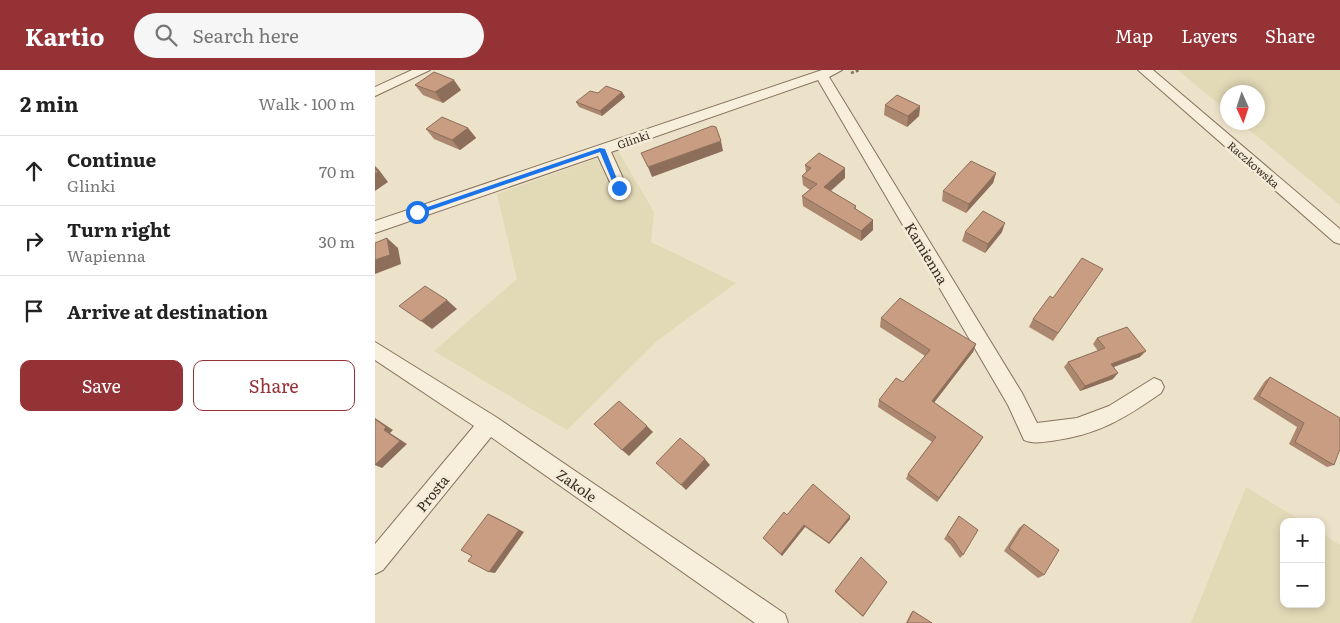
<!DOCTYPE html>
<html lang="en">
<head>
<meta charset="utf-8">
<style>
  body { margin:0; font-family:Literata,serif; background:#f6f6f6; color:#222 }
  .controls { position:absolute; right:15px; bottom:15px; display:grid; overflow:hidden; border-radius:10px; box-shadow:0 2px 8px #0003 }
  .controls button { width:45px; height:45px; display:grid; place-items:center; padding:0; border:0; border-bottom:1px solid #e0e0e0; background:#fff; color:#222; font:25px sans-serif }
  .compass { position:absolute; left:845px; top:15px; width:45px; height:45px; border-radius:50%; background:#fff; box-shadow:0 2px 8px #0003; rotate:177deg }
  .stop { position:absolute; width:15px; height:15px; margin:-11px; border:4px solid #1a73e8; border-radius:50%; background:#fff }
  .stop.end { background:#1a73e8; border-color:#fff; box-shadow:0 1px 5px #0008 }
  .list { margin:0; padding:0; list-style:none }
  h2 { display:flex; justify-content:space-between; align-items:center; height:65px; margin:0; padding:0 20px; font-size:21px }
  h2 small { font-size:16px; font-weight:400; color:#767676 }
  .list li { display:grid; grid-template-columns:32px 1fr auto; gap:15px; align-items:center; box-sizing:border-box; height:70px; padding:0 20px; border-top:1px solid #e0e0e0 }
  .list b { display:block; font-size:19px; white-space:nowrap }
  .list p { margin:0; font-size:16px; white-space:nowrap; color:#767676 }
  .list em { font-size:16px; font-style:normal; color:#767676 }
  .actions { display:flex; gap:10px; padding:15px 20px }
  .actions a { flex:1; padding:11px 0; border:1px solid #943236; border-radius:10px; text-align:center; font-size:18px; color:#943236 }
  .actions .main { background:#943236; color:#fff }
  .icon { flex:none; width:28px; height:28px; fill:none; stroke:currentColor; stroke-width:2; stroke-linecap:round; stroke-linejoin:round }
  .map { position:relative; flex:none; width:965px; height:553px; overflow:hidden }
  header { display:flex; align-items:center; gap:30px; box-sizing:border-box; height:70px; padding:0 25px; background:#943236; color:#fff }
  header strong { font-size:24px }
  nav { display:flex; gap:28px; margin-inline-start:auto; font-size:18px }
  .search { width:350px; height:45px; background:#f6f6f6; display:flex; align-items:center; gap:12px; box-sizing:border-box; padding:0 18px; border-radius:28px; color:#767676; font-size:19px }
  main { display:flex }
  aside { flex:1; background:#fff }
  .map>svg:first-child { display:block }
</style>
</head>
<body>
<header>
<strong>Kartio</strong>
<div class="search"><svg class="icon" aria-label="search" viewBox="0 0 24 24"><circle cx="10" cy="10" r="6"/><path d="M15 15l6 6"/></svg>Search here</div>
<nav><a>Map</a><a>Layers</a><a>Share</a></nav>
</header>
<main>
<aside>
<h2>2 min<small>Walk · 100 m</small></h2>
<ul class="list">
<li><svg class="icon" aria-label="ahead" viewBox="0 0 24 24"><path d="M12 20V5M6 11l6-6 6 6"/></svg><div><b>Continue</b><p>Glinki</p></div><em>70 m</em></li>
<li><svg class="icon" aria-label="right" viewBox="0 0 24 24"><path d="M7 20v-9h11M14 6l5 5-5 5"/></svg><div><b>Turn right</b><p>Wapienna</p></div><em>30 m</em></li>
<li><svg class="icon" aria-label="arrive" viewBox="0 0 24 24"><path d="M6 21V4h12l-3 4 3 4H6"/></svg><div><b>Arrive at destination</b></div></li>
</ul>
<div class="actions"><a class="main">Save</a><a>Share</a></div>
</aside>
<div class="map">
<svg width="965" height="553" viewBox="0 0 965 553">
  <rect width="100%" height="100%" fill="#ece1c9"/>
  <g fill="#e2d9b7">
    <polygon points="803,0 965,0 965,135 866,53 882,52 882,22 852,22 852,41"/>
    <polygon points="243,81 279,142 276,172 361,213 283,270 192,360 59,281 142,209 122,124"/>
    <polygon points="871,417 928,452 909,452 909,534 946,534 946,463 965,475 965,553 816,553"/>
  </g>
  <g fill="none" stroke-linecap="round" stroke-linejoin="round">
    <defs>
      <g id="minor">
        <polygon points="37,0 55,0 0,26 0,17"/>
        <path d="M447,0h20l-13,7 193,316 15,30 40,-5 32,-12 45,-28 7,3 3,6 -3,6c-37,26 -64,42 -110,48 -10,1 -18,3 -27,-1l-16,-35 -190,-325 -207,72 16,35 -3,4h-10l-16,-35 -223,77v-12z"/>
        <polygon points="763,0 778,0 965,159 965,174 959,172"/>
        <polygon points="0,272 121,347 410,544 413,553 380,553 116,367 8,500 0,504 0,474 99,356 0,290"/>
      </g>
    </defs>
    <use href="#minor" stroke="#88735e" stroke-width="2"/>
    <polyline stroke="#88735e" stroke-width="2.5" stroke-dasharray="3 2" stroke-linecap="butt" points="476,3 485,0"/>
    <use href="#minor" fill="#f7eedc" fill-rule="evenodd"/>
  </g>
  <g fill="#ac876f">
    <polygon points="40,15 86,20 68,33 48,25"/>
    <polygon points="247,22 250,27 227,46 204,37 201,32 223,23"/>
    <polygon points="510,35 545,36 544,46 532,57 509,45"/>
    <polygon points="93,58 101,68 85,80 59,69 51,59"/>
    <polygon points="430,95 470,98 470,108 456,121 481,136 481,139 498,150 498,160 486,171 428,136 427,126 435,120 428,115 427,106 431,102"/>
    <polygon points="621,103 618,113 591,143 567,131 568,121"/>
    <polygon points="590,162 627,162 610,183 587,171"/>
    <polygon points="722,207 678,271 654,257 658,249 678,228"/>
    <polygon points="506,248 601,274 598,282 559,332 608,367 562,432 531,409 533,404 557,372 503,337 504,330 528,312 550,286 505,257"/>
    <polygon points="722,268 765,287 738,297 738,309 705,321 689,297 693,292 723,281 718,274"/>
    <polygon points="895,307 959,395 952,397 914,374 922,357 878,329 890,311"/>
    <polygon points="412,445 475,449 454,474 430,457 407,486 390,470"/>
    <polygon points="584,446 588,485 585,488 575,474 569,469"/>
    <polygon points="649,454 669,505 663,508 629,481 644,458"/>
    <polygon points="512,512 488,547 461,523 460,521"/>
    <polygon points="538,541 557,553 531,553 536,543"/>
  </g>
  <g fill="#8c6e5a">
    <polygon points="79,10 86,20 68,33 60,22"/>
    <polygon points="247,22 250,27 227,46 225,41"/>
    <polygon points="545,36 544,46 532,57 533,46"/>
    <polygon points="93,58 101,68 85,80 77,70"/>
    <polygon points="346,71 348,81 277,107 273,97"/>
    <polygon points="0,96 4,100 13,112 0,121"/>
    <polygon points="470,98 470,108 449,126 449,117"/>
    <polygon points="621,103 618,113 591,143 594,134"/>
    <polygon points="498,150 498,160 486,171 486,161"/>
    <polygon points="630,153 627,162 610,183 613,174"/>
    <polygon points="12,168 23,178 26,194 0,204 0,190"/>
    <polygon points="72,230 82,239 57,259 46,251"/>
    <polygon points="601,274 598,282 555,338 557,331"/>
    <polygon points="771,281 765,287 731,300 736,294"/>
    <polygon points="743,303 738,309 705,321 710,316"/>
    <polygon points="0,348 18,360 15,363 32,374 7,398 0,395"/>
    <polygon points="272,356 278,362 254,386 247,380"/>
    <polygon points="608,367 605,372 562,432 564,428"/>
    <polygon points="330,389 335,395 311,420 306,415"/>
    <polygon points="113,444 118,446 149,462 120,503 114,502"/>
    <polygon points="475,446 475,449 454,474 454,473"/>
    <polygon points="429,455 430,457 407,486 406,484"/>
  </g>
  <g fill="#c89d81" stroke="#8c6e5a">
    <polygon points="59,2 79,10 60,22 40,15"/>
    <polygon points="231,16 247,22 225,41 201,32 215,21 223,23"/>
    <polygon points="522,25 545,36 533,46 510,35"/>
    <polygon points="67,47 93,58 77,70 51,59"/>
    <polygon points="337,56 341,57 346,71 273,97 266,83"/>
    <polygon points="444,83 470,98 449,117 481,136 479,138 498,150 486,161 427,126 442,114 427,106 436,98 430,95"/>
    <polygon points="596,91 621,103 594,134 568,121"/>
    <polygon points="0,98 3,102 0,104"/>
    <polygon points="608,141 630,153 613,174 590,162"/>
    <polygon points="12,168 15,185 0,190 0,173"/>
    <polygon points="707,188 728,199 683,263 658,249 675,226 678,228"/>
    <polygon points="50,216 72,230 46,251 24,236"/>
    <polygon points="525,228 601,274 557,331 608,367 564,428 533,404 561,367 504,330 521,308 528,312 555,280 506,248"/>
    <polygon points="752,257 771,281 736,294 743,303 710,316 693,292 730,278 722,268"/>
    <polygon points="895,307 965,348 965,379 959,395 920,372 929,353 884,326"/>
    <polygon points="244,331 272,356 247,380 219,354"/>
    <polygon points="0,349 11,357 9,360 25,371 0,395"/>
    <polygon points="305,368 330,389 306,415 281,393"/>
    <polygon points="438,414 475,446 454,473 429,455 406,484 388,468 409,442 412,445"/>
    <polygon points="113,444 144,460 114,502 93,491 97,486 86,480"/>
    <polygon points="584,446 603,460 588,485 578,470 572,465"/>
    <polygon points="649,454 684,480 669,505 634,478"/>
    <polygon points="486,487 512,512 488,546 460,521"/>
    <polygon points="538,541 557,553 532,553"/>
  </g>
  <polygon fill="#1a73e8" points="225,78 230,79 246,119 240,118 225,82 44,144 38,142"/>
  <g text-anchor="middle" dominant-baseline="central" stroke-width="5" stroke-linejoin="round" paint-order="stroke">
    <g font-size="11" fill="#392c21" stroke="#f4ebd8">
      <text transform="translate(258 69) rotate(-19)">Glinki</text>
      <text transform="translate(879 94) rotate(41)">Raczkowska</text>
    </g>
    <g font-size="14" fill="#392c21" stroke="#f4ebd8">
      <text transform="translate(552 183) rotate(59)">Kamienna</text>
      <text transform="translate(202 415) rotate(35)">Zakole</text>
      <text transform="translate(57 423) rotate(-51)">Prosta</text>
    </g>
  </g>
</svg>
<div class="controls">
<button>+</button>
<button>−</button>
</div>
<svg class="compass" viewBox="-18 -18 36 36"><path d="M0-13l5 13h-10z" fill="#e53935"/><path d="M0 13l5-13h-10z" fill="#767676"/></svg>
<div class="stop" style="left:42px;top:142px"></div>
<div class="stop end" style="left:244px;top:118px"></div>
</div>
</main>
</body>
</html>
